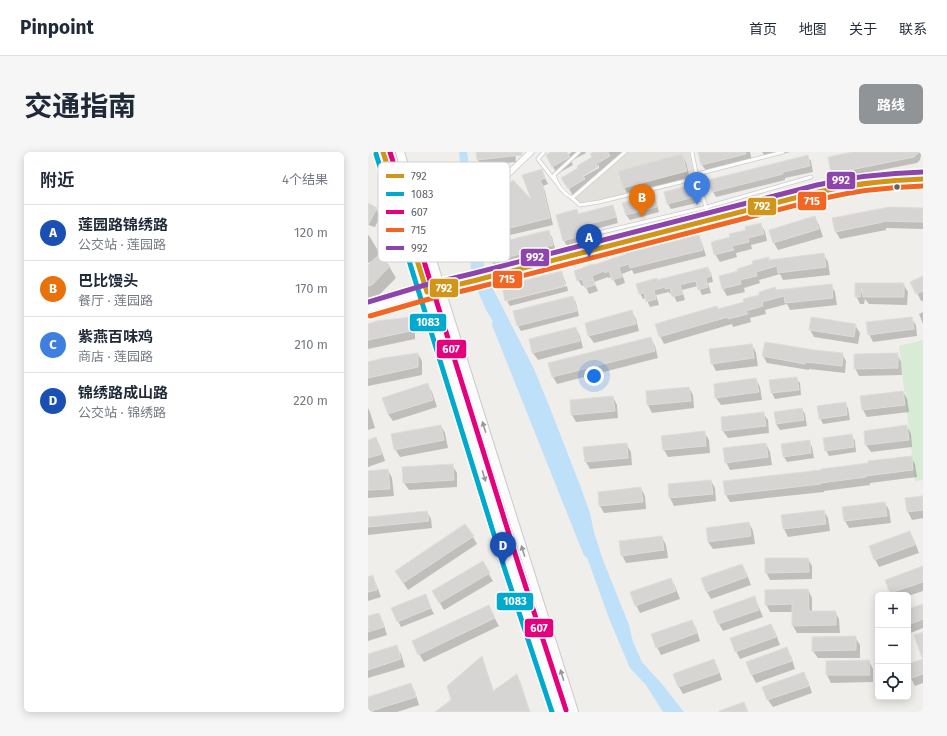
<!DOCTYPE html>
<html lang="zh">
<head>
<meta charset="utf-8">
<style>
  body { margin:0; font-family:"Fira Sans","Noto Sans SC",sans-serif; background:#f6f6f7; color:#1f2937 }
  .controls { position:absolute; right:12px; bottom:12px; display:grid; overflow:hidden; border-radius:6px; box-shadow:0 2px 10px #0003 }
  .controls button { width:36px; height:36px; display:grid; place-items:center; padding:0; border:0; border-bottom:1px solid #e0e1e3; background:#fff; color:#1f2937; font:20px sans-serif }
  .you { position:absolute; left:226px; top:224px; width:14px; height:14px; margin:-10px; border:3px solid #fff; border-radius:50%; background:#1a73e8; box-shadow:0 0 0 6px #1a73e833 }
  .badge { display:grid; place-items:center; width:26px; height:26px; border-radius:50%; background:#919496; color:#fff; font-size:13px; font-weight:700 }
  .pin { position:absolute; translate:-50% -33px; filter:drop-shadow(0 1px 2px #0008) }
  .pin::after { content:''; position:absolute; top:21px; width:14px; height:12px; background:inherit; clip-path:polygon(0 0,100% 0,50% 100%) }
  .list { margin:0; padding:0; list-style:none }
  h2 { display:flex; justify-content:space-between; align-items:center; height:52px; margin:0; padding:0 16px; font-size:17px }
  h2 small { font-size:13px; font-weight:400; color:#747a83 }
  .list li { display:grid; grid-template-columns:26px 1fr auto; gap:12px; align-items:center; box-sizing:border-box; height:56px; padding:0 16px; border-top:1px solid #e0e1e3 }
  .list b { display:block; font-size:15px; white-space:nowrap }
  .list p { margin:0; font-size:13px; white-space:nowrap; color:#747a83 }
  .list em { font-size:13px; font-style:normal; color:#747a83 }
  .icon { flex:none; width:22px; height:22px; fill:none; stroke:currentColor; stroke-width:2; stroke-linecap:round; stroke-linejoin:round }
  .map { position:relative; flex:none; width:555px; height:560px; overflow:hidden; border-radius:6px }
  header { display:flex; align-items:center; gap:24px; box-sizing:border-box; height:56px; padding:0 20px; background:#fff; border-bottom:1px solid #e0e1e3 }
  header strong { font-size:19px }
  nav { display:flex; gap:22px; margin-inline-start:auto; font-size:14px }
  .intro { display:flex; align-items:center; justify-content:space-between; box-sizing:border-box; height:96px; padding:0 24px }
  h1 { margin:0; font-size:28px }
  .button { padding:10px 18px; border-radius:6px; background:#919496; color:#fff; font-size:14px; font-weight:700 }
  main { display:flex; gap:24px; padding:0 24px }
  aside { flex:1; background:#fff; border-radius:6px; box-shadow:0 2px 10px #0003 }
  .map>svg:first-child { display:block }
</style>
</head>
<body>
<header>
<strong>Pinpoint</strong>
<nav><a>首页</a><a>地图</a><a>关于</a><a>联系</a></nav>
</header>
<div class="intro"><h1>交通指南</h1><a class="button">路线</a></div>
<main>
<aside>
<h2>附近<small>4个结果</small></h2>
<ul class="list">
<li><span class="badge" style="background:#1a4fb4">A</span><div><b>莲园路锦绣路</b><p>公交站 · 莲园路</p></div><em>120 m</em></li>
<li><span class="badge" style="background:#e8710a">B</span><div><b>巴比馒头</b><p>餐厅 · 莲园路</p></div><em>170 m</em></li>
<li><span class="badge" style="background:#3f7fe0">C</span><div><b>紫燕百味鸡</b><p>商店 · 莲园路</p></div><em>210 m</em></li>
<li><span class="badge" style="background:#1a4fb4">D</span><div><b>锦绣路成山路</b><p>公交站 · 锦绣路</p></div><em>220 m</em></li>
</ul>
</aside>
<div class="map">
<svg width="555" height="560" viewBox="0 0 555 560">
  <rect width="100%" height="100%" fill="#efeeea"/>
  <polygon fill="#e2e0da" points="260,0 321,0 326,24 231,48 212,51 207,46"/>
  <polygon fill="#d8ebd6" points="555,188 555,328 547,329 531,194"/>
  <polygon fill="#bfe0f9" points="91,0 99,0 103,27 111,58 116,114 122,131 166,217 182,256 213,336 222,361 226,380 235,408 261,473 265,490 274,510 294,532 316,560 295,560 278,533 262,516 242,469 216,397 215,385 166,262 164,241 148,218 136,187 118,158 109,137 103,118 101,80 96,53"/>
  <g fill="#0003" fill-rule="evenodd">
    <polygon points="109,0 147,0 148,10 113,13 110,8"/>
    <polygon points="185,0 200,0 195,3 196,5 204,0 217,0 218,1 203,9 205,13 189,22 179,4"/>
    <path d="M228,0h31l-15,9 1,3 -14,8 2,3 -15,9 2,3 -15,9 -10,-18 17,-10 13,-10zM231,13v3l-20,11 -1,-2z"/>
    <polygon points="331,0 382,0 384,9 339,20 334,13"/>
    <polygon points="394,0 422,0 398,6"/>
    <polygon points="490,0 552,0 553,3 552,8 549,11 467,27 464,21"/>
    <polygon points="314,3 318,11 322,26 260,43 256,35"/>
    <polygon points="439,4 443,9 445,20 417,26 417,28 348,45 345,40"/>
    <polygon points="173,18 180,32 175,34 178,43 178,44 185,73 129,86 130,92 180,79 184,85 188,100 136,113 136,115 128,117 124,110 112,61 165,51"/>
    <polygon points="327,33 330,38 333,50 303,57 300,52 297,41"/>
    <polygon points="285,44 288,49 291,60 262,68 258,63"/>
    <polygon points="0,53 8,57 12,65 7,75 0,73"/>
    <polygon points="244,54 247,59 250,71 216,80 219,89 199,94 196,89 209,59 211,63"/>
    <polygon points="555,57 555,77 518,76 518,78 472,87 468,80"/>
    <polygon points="447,65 451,73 455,85 410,98 406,91 402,79"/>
    <polygon points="392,72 397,79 399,89 383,93 384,97 368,101 369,105 352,110 347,102 363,86"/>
    <polygon points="0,83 2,85 9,97 11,102 8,107 21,114 28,126 10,144 0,147 0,114 6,109 0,111"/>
    <polygon points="331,84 334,91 338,104 266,122 264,118 254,122 257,131 249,134 244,125 241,126 240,125 226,130 230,139 221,142 217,133 214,134 210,128 226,115"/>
    <polygon points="456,103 460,110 462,123 415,128 412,122 391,128 392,131 376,136 377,140 359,144 355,137 371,120 400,106 402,109"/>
    <polygon points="340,116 343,121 345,130 340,131 343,141 334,143 330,134 314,138 317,148 309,150 304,141 302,142 301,140 288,143 291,153 282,155 278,146 275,147 272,141 289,129"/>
    <polygon points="193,120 196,126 198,132 138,147"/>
    <polygon points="555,125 555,149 553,149 544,130"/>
    <polygon points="488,132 535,132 540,140 539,153 501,152 497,147 496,152 492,152 488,144"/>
    <polygon points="463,133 467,140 469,153 422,158 419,152 397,158 398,162 382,166 383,170 365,175 364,172 296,192 292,184 408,139"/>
    <polygon points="199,134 200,139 142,154 139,149"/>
    <polygon points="205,145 208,151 211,164 153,179 150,174"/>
    <polygon points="264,160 268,167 271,179 226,191 221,184"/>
    <polygon points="555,160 555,172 551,162"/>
    <polygon points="43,166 47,173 47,187 0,197 0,173"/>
    <polygon points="543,166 548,173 549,184 505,190 501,182"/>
    <polygon points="487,173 492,181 490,192 446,185 442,178"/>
    <polygon points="208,176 212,184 215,196 170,208 165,201"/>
    <polygon points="283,186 287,194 290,206 189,232 185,225"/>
    <polygon points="384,193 388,201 390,214 348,219 344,211"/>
    <polygon points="50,202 54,209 54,223 0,234 0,212"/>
    <polygon points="474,202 478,209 477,221 441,217 441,218 399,211 395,204"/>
    <polygon points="529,202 533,210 534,223 491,224 487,216"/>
    <polygon points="428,226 432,231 433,243 407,247 404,241 402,229"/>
    <polygon points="388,227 392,235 394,248 353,253 348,246"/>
    <polygon points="59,232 64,240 69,255 25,269 20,262 15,246"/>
    <polygon points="321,236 325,243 326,256 284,261 280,253 279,240"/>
    <polygon points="535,240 539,247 541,260 499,265 495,258 493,245"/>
    <polygon points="245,245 249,253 250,266 208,270 204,263"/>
    <polygon points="477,251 480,256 482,268 455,272 452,266"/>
    <polygon points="0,256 2,260 7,276 0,278"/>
    <polygon points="434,257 437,262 439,274 412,278 408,272 407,260"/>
    <polygon points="395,261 400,268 401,281 360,286 355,279 354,266"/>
    <polygon points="73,274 77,281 80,296 32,305 27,297"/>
    <polygon points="539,274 543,282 544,295 503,300 498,293"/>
    <polygon points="336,280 341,288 342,301 300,305 296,298"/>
    <polygon points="483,283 487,289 488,300 461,304 458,298"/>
    <polygon points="8,286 12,294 17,309 0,315 0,289"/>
    <polygon points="441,289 444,295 446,306 419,310 416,305"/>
    <polygon points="258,292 263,300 264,313 222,317 218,310"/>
    <polygon points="398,292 402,300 404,313 362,318 358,310"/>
    <polygon points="543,305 547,312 549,325 502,331 502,333 456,339 456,340 362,350 358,343 356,330 455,319"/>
    <polygon points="84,313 89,321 89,335 41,338 36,331"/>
    <polygon points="20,318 24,326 26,344 0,346 0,320"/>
    <polygon points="343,329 347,336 348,349 306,354 302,346 301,333"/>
    <polygon points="273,336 277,344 278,357 236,361 232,354"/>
    <polygon points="555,345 555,366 544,368 540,360 538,347"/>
    <polygon points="517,351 521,358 523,371 481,376 477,369 475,356"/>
    <polygon points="456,359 460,366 462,379 420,385 416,377 414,364"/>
    <polygon points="59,360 63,367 64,376 0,383 0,366"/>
    <polygon points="381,371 385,379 387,392 345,397 340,390"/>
    <polygon points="542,381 546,388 551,401 511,415 507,407"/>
    <polygon points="105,385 109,392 40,438 32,426"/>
    <polygon points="294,385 298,393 300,406 258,411 254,403"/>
    <polygon points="440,407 444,414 444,427 402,428 398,420"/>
    <polygon points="114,411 125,429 76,458 65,439"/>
    <polygon points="374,413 378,420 383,433 343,447 339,440"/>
    <polygon points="555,416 555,439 540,444 540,443 524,443 519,428"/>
    <polygon points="4,424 8,432 13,445 0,449 0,426"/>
    <polygon points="303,427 307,434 312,447 272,461 268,453"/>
    <polygon points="440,438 444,446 444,460 467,460 471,467 472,481 429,481 425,474 425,460 402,460 398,452"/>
    <polygon points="57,444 66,462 33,475 30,469"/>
    <polygon points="386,445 390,453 395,465 355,479 351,472 347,459"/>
    <polygon points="555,453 555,476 540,482 540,458"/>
    <polygon points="124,461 131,474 56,510 51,502"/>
    <polygon points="11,462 15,470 19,483 0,489 0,465"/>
    <polygon points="324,469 328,476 332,489 293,503 289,495"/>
    <polygon points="403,473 407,480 412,493 372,507 368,499"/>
    <polygon points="487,485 492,493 492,506 450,506 445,499"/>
    <polygon points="28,494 33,502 37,515 0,526 0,503"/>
    <polygon points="418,496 423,504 427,517 388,531 384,523 379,511"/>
    <polygon points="113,506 116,511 126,540 149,524 152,529 162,560 69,560 84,548"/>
    <polygon points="346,508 350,516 354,528 315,542 311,535 306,522"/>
    <polygon points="555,508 555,531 547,534 540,520 540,513"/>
    <polygon points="501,509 505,517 505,530 463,531 459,523"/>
    <polygon points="435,521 440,529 444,541 405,555 400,548 396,535"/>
    <polygon points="43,532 47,540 51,553 29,560 0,560 0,546"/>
  </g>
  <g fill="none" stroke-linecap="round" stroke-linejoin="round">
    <polyline stroke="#bfe0f9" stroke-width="12" points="130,172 221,400"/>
  </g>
  <g fill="#d6d5d3" stroke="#deddd9">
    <polygon points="108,0 154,0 154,3 109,8"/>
    <polygon points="183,0 199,0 202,5 184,15 178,3"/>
    <polygon points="226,0 240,0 242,4 228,12 230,15 215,24 217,27 200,37 193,26 210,16 209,14 224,5 222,2"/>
    <polygon points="330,0 377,0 378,2 333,13"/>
    <polygon points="485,0 551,0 546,5 463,22 460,5"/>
    <polygon points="314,2 319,19 255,36 250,19"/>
    <polygon points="440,3 442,14 415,20 415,22 344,40 340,28"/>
    <polygon points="174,17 177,26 172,28 176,37 175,37 182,66 126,80 129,91 181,78 185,93 133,107 133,108 123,111 111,61 145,28 163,47 154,23"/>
    <polygon points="327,32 330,44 299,52 296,40"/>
    <polygon points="286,42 289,55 258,63 254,51"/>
    <polygon points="0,51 9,56 0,73"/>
    <polygon points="245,53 248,65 214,74 216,83 195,89 188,63 209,57 210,62"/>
    <polygon points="521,55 555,56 555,70 514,69 515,70 467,80 464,66"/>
    <polygon points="447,64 451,77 405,91 401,78"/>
    <polygon points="393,71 396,82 380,86 381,90 364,94 366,98 346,103 343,90 362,85 361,82 378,78 377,75"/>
    <polygon points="331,83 335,98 262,116 261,112 251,115 254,125 244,128 241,119 237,121 236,119 224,124 227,133 217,136 214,127 209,129 206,119 225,112 226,113 258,102 258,101"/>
    <polygon points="456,101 458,115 410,121 409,114 388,120 389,124 372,128 373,132 354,137 351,124 370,119 369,117 385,112 384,109 401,105 401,108"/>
    <polygon points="11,103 22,114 4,133 0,134 0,113"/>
    <polygon points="340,115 343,124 338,126 340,135 330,138 328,129 323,130 312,133 315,142 304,145 302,136 297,137 297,135 286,138 288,147 278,150 276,141 271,142 268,132 289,126 289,128"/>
    <polygon points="194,119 197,134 137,149 134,134"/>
    <polygon points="555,124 555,139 548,142 542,130"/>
    <polygon points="487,131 536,131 536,145 495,145 494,136 492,145 487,145"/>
    <polygon points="464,132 465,146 417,151 416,144 394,150 395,154 378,159 380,162 360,167 360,165 291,185 287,172 349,154 350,157 376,150 375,147 391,143 391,140 407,135 408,138"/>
    <polygon points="205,144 209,159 149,174 145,159"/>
    <polygon points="264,158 268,172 220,184 217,171"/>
    <polygon points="44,165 43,179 0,188 0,172 9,169"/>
    <polygon points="443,165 488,172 486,185 441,178"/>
    <polygon points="544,165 546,177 500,183 498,170"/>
    <polygon points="208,175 212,189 164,201 161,187"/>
    <polygon points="283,185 287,199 184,225 180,211"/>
    <polygon points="397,190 446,198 475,201 474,214 437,210 437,212 394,204"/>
    <polygon points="384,192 386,206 343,212 341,197"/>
    <polygon points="50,201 50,215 0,226 0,210 15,206"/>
    <polygon points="530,201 530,216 486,217 486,202"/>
    <polygon points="429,225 431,238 403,241 401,228"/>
    <polygon points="388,226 391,240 347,246 346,232"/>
    <polygon points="60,231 65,248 20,262 14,246"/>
    <polygon points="321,235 323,249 279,253 278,239"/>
    <polygon points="535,239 537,253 494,258 492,244"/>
    <polygon points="245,244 247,259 203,263 202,248"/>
    <polygon points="478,250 479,263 451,267 449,254"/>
    <polygon points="434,256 436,268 408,272 406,260"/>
    <polygon points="396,260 398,274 354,279 353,265"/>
    <polygon points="73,273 76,288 26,298 23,282"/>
    <polygon points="539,273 541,288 497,293 496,279"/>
    <polygon points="337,279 338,294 295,298 293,284"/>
    <polygon points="484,282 486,295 457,299 455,286"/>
    <polygon points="8,285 14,302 0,306 0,288"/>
    <polygon points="442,288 443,301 415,305 413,292"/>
    <polygon points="259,291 260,306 217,310 215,295"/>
    <polygon points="398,291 400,305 357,311 355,296"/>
    <polygon points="544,304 545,318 498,324 498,325 453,331 453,332 357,343 355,329 453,318 453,317 500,311 500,309"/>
    <polygon points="85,312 86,328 35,331 34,315"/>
    <polygon points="20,317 22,337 0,338 0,319"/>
    <polygon points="343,328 345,342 301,346 300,332"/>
    <polygon points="273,335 275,350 231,354 230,340"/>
    <polygon points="555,344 555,358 539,360 537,346"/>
    <polygon points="517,350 519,364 476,369 474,355"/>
    <polygon points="456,358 458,372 415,377 413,363"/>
    <polygon points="59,359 61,369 0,375 0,365"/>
    <polygon points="381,370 383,384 340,390 338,376"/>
    <polygon points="97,372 106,384 35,431 27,419"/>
    <polygon points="542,379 547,393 506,408 501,394"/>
    <polygon points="294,384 296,398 253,404 251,389"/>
    <polygon points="397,406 440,406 441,420 397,421"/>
    <polygon points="115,409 122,421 71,451 64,439"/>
    <polygon points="374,412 379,425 338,440 333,426"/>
    <polygon points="555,414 555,430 522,441 517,428"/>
    <polygon points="5,423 9,438 0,440 0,425"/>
    <polygon points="303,426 308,439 267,454 262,440"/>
    <polygon points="440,437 441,459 468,459 468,473 424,474 424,452 397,453 397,438"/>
    <polygon points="58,442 63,456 29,470 23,456"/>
    <polygon points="387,444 391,458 350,472 345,459"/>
    <polygon points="555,452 555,467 540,473 540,457"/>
    <polygon points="121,453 127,466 50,503 44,489"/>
    <polygon points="11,461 16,475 0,480 0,464"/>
    <polygon points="324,468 329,481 288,496 283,482"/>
    <polygon points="403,472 408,485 367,500 362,486"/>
    <polygon points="555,480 555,505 554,506 546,483"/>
    <polygon points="488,484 488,498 444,499 444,485"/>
    <polygon points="29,493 33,507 0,518 0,502"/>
    <polygon points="419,495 424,509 383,523 378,510"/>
    <polygon points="114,504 125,539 149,522 162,560 67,560 83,548 79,534"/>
    <polygon points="346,507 351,521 310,535 305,522"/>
    <polygon points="555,507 555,522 541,527 540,523 540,512"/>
    <polygon points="501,508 502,523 458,523 458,509"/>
    <polygon points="436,520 441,534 399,548 394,535"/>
    <polygon points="43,531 48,545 0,560 0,545"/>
    <polygon points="376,550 380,560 351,560 351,559"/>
  </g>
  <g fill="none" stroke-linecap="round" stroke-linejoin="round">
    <defs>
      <g id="service">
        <polyline points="176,0 170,7 188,30"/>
        <polyline points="257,0 204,46 212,53 231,50 329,26 324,0"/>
        <polyline points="329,22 415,0"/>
        <polyline points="329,26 342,68"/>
        <path d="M204,46c-9,-5 -15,-12 -18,-23l25,-23"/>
        <polyline points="230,81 339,55 443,25"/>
      </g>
      <polyline id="minor" points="49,108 61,98 163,0"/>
      <path id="tertiary" d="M0,157l59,-17 46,-11 345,-89c35,-8 69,-13 105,-13"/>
      <g id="secondary">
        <polyline points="15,0 143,413 191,560"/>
        <polyline points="32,0 76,148 206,560"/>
      </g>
    </defs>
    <use href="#service" stroke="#cbcccc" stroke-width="4.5"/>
    <use href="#minor" stroke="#cbcccc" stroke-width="7"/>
    <use href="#tertiary" stroke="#cbcccc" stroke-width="8"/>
    <use href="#secondary" stroke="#cacacb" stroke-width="10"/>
    <use href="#service" stroke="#fdfcfc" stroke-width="3"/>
    <use href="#minor" stroke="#fdfcfc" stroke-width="5.5"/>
    <use href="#tertiary" stroke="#fdfcfc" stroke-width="7"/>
    <use href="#secondary" stroke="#fdfcfc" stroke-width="8"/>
    <defs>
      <path id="bus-1" d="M15,0l44,140 46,-11 345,-89c35,-8 69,-12 105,-13"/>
      <polyline id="bus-2" points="8,2 136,415 184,560"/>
      <polyline id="bus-3" points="22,0 150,411 198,558"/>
      <path id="bus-4" d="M2,164l59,-17 46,-11 345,-89c34,-8 68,-12 103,-13"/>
      <path id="bus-5" d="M0,150l57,-17 46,-11 346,-89c35,-8 70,-12 106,-13"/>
    </defs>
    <use href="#bus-1" stroke="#fff" stroke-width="8"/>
    <use href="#bus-2" stroke="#fff" stroke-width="8"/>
    <use href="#bus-3" stroke="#fff" stroke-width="8"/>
    <use href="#bus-4" stroke="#fff" stroke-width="8"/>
    <use href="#bus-5" stroke="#fff" stroke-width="8"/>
    <use href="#bus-1" stroke="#d1951a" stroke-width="5"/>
    <use href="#bus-2" stroke="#00a9ce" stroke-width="5"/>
    <use href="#bus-3" stroke="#e5007d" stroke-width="5"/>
    <use href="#bus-4" stroke="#f26522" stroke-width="5"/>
    <use href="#bus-5" stroke="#8e44ad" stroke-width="5"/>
  </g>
  <defs><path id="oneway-solid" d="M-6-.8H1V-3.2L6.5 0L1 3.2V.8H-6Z"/></defs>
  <g fill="#96999c">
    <use href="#oneway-solid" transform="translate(116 275) rotate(-107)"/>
    <use href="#oneway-solid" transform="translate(116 324) rotate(73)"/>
    <use href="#oneway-solid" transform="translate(155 399) rotate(-107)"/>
    <use href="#oneway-solid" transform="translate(194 523) rotate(-107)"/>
  </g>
  <circle fill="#5f6368" stroke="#fff" stroke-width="1.5" cx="529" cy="35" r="3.5"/>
  <rect x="10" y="10" width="132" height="100" rx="6" fill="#fff" stroke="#cfd0d2" stroke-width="1"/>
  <rect x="18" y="22" width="18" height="4" fill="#d1951a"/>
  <rect x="18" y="40" width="18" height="4" fill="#00a9ce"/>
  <rect x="18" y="58" width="18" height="4" fill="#e5007d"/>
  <rect x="18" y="76" width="18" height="4" fill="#f26522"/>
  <rect x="18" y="94" width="18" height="4" fill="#8e44ad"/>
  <g font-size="11" fill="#5f6368">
    <text x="43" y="28">792</text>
    <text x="43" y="46">1083</text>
    <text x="43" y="64">607</text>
    <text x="43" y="82">715</text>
    <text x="43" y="100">992</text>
  </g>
  <g stroke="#fff" stroke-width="1.5">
    <rect x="458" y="19" width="30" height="19" rx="4" fill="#8e44ad"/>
    <rect x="429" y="39" width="30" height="20" rx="4" fill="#f26522"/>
    <rect x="379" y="45" width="30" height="19" rx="4" fill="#d1951a"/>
    <rect x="152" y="96" width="30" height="19" rx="4" fill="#8e44ad"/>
    <rect x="124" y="118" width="31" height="19" rx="4" fill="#f26522"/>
    <rect x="61" y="126" width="30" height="20" rx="4" fill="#d1951a"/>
    <rect x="41" y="161" width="38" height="19" rx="4" fill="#00a9ce"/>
    <rect x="68" y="187" width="31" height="20" rx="4" fill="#e5007d"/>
    <rect x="128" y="440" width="38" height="19" rx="4" fill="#00a9ce"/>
    <rect x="156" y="466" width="30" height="20" rx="4" fill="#e5007d"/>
  </g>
  <g font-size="11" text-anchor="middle" font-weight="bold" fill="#fff">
    <text x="473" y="32">992</text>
    <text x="444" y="53">715</text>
    <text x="394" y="58">792</text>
    <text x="167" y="109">992</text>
    <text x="139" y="131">715</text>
    <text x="76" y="140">792</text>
    <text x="60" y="174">1083</text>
    <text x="83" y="201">607</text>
    <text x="147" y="453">1083</text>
    <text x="171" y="480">607</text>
  </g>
</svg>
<div class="controls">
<button>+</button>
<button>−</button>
<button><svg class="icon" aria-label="locate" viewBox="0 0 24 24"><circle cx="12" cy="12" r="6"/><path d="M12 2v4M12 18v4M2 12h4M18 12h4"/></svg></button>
</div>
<div class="you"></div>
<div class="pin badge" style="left:221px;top:105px;background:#1a4fb4">A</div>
<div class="pin badge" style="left:274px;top:65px;background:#e8710a">B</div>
<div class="pin badge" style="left:329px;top:53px;background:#3f7fe0">C</div>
<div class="pin badge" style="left:135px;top:413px;background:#1a4fb4">D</div>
</div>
</main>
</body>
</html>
